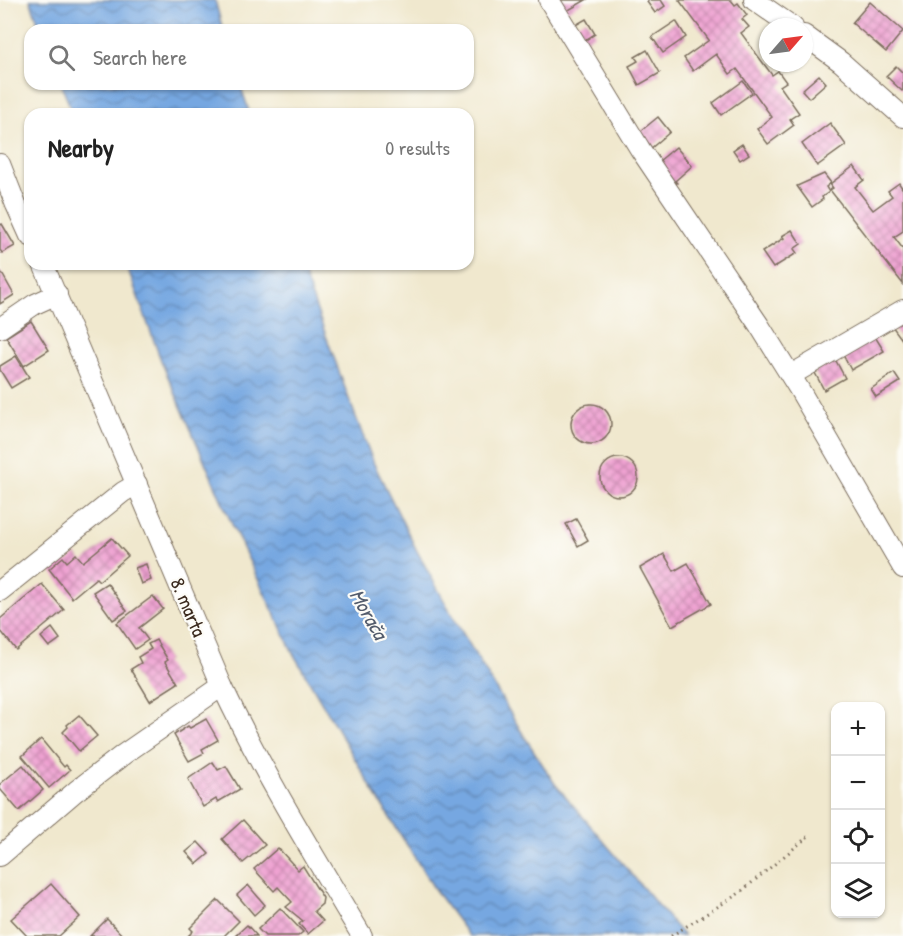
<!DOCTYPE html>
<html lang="en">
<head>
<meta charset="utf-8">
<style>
  body { margin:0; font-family:"Patrick Hand",sans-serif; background:#f2f2f2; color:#222 }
  .controls { position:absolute; right:18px; bottom:18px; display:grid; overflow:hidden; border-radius:12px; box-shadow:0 2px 4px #0004 }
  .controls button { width:54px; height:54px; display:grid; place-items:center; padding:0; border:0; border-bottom:2px solid #e0e0e0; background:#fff; color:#222; font:30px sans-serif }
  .compass { position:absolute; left:759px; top:18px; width:54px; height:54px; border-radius:50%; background:#fff; box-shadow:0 2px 4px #0004; rotate:62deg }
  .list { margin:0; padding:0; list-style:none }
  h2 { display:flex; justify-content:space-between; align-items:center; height:78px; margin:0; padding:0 24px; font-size:26px }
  h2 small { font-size:20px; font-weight:400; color:#767676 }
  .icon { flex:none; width:33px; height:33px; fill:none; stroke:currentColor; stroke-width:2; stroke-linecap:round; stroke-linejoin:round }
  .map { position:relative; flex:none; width:903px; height:936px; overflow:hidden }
  .search { position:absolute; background:#fff; box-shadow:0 2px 4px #0004; left:24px; top:24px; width:450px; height:66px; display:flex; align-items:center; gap:15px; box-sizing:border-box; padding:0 21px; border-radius:18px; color:#767676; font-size:22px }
  .panel { position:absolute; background:#fff; box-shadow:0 2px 4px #0004; left:24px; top:108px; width:450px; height:162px; border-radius:18px }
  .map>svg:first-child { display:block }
</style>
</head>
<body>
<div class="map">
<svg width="903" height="936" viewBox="0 0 903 936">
  <defs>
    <pattern id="water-waves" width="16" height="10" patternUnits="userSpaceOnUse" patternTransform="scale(1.5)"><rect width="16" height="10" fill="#76a7e1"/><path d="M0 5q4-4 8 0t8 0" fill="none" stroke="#6288b6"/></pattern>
    <pattern id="building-cross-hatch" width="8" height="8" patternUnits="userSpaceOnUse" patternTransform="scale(1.5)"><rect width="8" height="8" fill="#efa2d2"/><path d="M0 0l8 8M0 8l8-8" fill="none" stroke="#c384aa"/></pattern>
  </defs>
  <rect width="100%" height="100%" fill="#fdfcf7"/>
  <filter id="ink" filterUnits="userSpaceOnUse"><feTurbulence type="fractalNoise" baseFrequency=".0167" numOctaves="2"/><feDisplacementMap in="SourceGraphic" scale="12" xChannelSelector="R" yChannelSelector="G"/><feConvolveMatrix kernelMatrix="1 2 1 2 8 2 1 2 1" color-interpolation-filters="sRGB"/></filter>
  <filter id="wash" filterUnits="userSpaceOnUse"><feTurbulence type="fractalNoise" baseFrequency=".008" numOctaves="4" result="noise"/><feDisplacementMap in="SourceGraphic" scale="24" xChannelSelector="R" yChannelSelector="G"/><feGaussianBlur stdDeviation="1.35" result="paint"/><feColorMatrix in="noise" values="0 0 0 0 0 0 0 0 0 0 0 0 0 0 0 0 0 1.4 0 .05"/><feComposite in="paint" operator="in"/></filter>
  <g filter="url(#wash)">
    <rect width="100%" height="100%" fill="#f0e8ce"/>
    <g fill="url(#water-waves)" stroke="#586880" stroke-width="1.5">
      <polygon points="30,0 215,0 223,30 41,30"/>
      <polygon points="61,84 240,84 250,114 73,114"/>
      <polygon points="126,264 300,264 349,399 374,464 417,551 453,617 521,731 555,784 684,936 469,936 437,893 377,797 294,655 234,529 162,363"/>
    </g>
    <g id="blocks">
      <g fill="url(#building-cross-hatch)">
        <polygon points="552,0 586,0 560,15"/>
        <polygon points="650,0 661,0 665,6 655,13 647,2"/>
        <polygon points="679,0 731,0 735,5 738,3 747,15 742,19 749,27 741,33 772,75 778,71 786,82 780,86 799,113 790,119 794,125 768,144 757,129 772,117 737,69 730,74 716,54 693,71 684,58 709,40"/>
        <polygon points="870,2 903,31 886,52 852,23"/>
        <polygon points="586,19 595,34 581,43 572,27"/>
        <polygon points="676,21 686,37 663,53 652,37"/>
        <polygon points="647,50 660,73 639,85 629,66 638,61 635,57"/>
        <polygon points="896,66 903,73 903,90 902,91 886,76"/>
        <polygon points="819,75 826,83 809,98 802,90"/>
        <polygon points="743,81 752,93 721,115 713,103"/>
        <polygon points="658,117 670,132 649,150 636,135"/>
        <polygon points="830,123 846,145 817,166 802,144"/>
        <polygon points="742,144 749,154 740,160 733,150"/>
        <polygon points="676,147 692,166 675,181 677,183 671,189 653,166"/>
        <polygon points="854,166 864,180 855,187 873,210 892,196 888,191 899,183 902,188 903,187 903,231 894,237 903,249 903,284 830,190 833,188 830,184"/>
        <polygon points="824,174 831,183 826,187 829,192 822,197 823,199 812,207 797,186"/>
        <polygon points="2,224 15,246 2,253 0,250 0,225"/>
        <polygon points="792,230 801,244 794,249 797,253 773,268 762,252 784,238 782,236"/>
        <polygon points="0,270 14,295 0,304"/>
        <polygon points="903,317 903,341 892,326"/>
        <polygon points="31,321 49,350 24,366 6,337"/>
        <polygon points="874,335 884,351 851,370 842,353"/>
        <polygon points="16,356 29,377 11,388 0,370 0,366"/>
        <polygon points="835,359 845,378 824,390 814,371"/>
        <polygon points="894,373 900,382 876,397 871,389"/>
        <circle cx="591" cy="424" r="20"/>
        <circle cx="619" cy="477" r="19"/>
        <polygon points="576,519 588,540 578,546 566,524"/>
        <polygon points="112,538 128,556 99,581 96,578 72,598 49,569 63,557 67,562 76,554 83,562"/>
        <polygon points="664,554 674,571 688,563 711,604 672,626 640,568"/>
        <polygon points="146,564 151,580 141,584 135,568"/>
        <polygon points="107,583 127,611 113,620 93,592"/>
        <polygon points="42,584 64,610 16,650 0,630 0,619"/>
        <polygon points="153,596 163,609 139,628 148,640 135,649 117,623"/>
        <polygon points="52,628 60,639 49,647 41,637"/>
        <polygon points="156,640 168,660 165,662 178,683 150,701 131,669 141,663 138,657 151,649 148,644"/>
        <polygon points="79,715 97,736 79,751 63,732 68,727 67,725"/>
        <polygon points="206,719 218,740 202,749 204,753 189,761 174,735 188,726 190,728"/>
        <polygon points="41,739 64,767 66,765 70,770 49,788 22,756"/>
        <polygon points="213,762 218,770 226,766 240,789 218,802 216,799 203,807 188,779"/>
        <polygon points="23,765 43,790 19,811 0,789 0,784"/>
        <polygon points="243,820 265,845 243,863 222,839"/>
        <polygon points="198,842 209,854 197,864 186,852"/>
        <polygon points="278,848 298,870 303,866 323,898 322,904 314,911 323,921 308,934 299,924 303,921 286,907 292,902 278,887 274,891 254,869"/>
        <polygon points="51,884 80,917 59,936 27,936 11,919"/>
        <polygon points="248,885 265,905 254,915 237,895"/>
        <polygon points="218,900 239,921 224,936 188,936 193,931 190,928"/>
        <polygon points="280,908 303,932 298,936 265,936 258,929"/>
        <polygon points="107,919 123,936 90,936"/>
        <polygon points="247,925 257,936 235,936"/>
      </g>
    </g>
  </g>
  <g filter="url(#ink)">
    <use href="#blocks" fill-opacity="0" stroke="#7a6c5c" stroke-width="1.5"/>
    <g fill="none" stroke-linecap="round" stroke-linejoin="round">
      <defs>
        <g id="minor">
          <polyline points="549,0 640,149 759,325 799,389 903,568"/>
          <polyline points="754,0 793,27"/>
          <polyline points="804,35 841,62 903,117"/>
          <polyline points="0,164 16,205 30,236"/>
          <path d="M43,264l179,422c41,87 91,168 140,250"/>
          <polyline points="0,328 35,304 57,294"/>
          <polyline points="791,375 903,310"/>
          <polyline points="0,591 123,492 137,484"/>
          <polyline points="0,856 76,791 124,754 222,686"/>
        </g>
      </defs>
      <use href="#minor" stroke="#7a6c5c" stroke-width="22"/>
      <polyline stroke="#7a6c5c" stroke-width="3" stroke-dasharray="1.5 4.5" stroke-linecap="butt" points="671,936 738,894 810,835"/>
      <use href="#minor" stroke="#fff" stroke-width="20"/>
    </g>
  </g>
  <g text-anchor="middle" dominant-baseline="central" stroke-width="4.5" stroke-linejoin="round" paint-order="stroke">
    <g font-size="20" fill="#3b2a1e" stroke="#fdfcf7">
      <text transform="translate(189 607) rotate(67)">8. marta</text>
    </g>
    <g font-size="21" font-style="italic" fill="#535c6c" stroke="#fdfcf7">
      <text transform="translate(369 614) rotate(60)">Morača</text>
    </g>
  </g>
</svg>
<div class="controls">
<button>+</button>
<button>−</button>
<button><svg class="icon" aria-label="locate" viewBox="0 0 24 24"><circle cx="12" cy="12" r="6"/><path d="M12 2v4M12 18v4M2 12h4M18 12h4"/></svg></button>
<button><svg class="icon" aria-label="layers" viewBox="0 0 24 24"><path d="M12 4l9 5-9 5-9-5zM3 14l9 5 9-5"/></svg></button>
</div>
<svg class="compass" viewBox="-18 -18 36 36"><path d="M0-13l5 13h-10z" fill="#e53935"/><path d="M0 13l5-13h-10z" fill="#767676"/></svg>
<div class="search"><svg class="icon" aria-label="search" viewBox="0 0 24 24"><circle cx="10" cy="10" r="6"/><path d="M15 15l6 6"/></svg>Search here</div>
<section class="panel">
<h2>Nearby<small>0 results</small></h2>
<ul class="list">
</ul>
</section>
</div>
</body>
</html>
